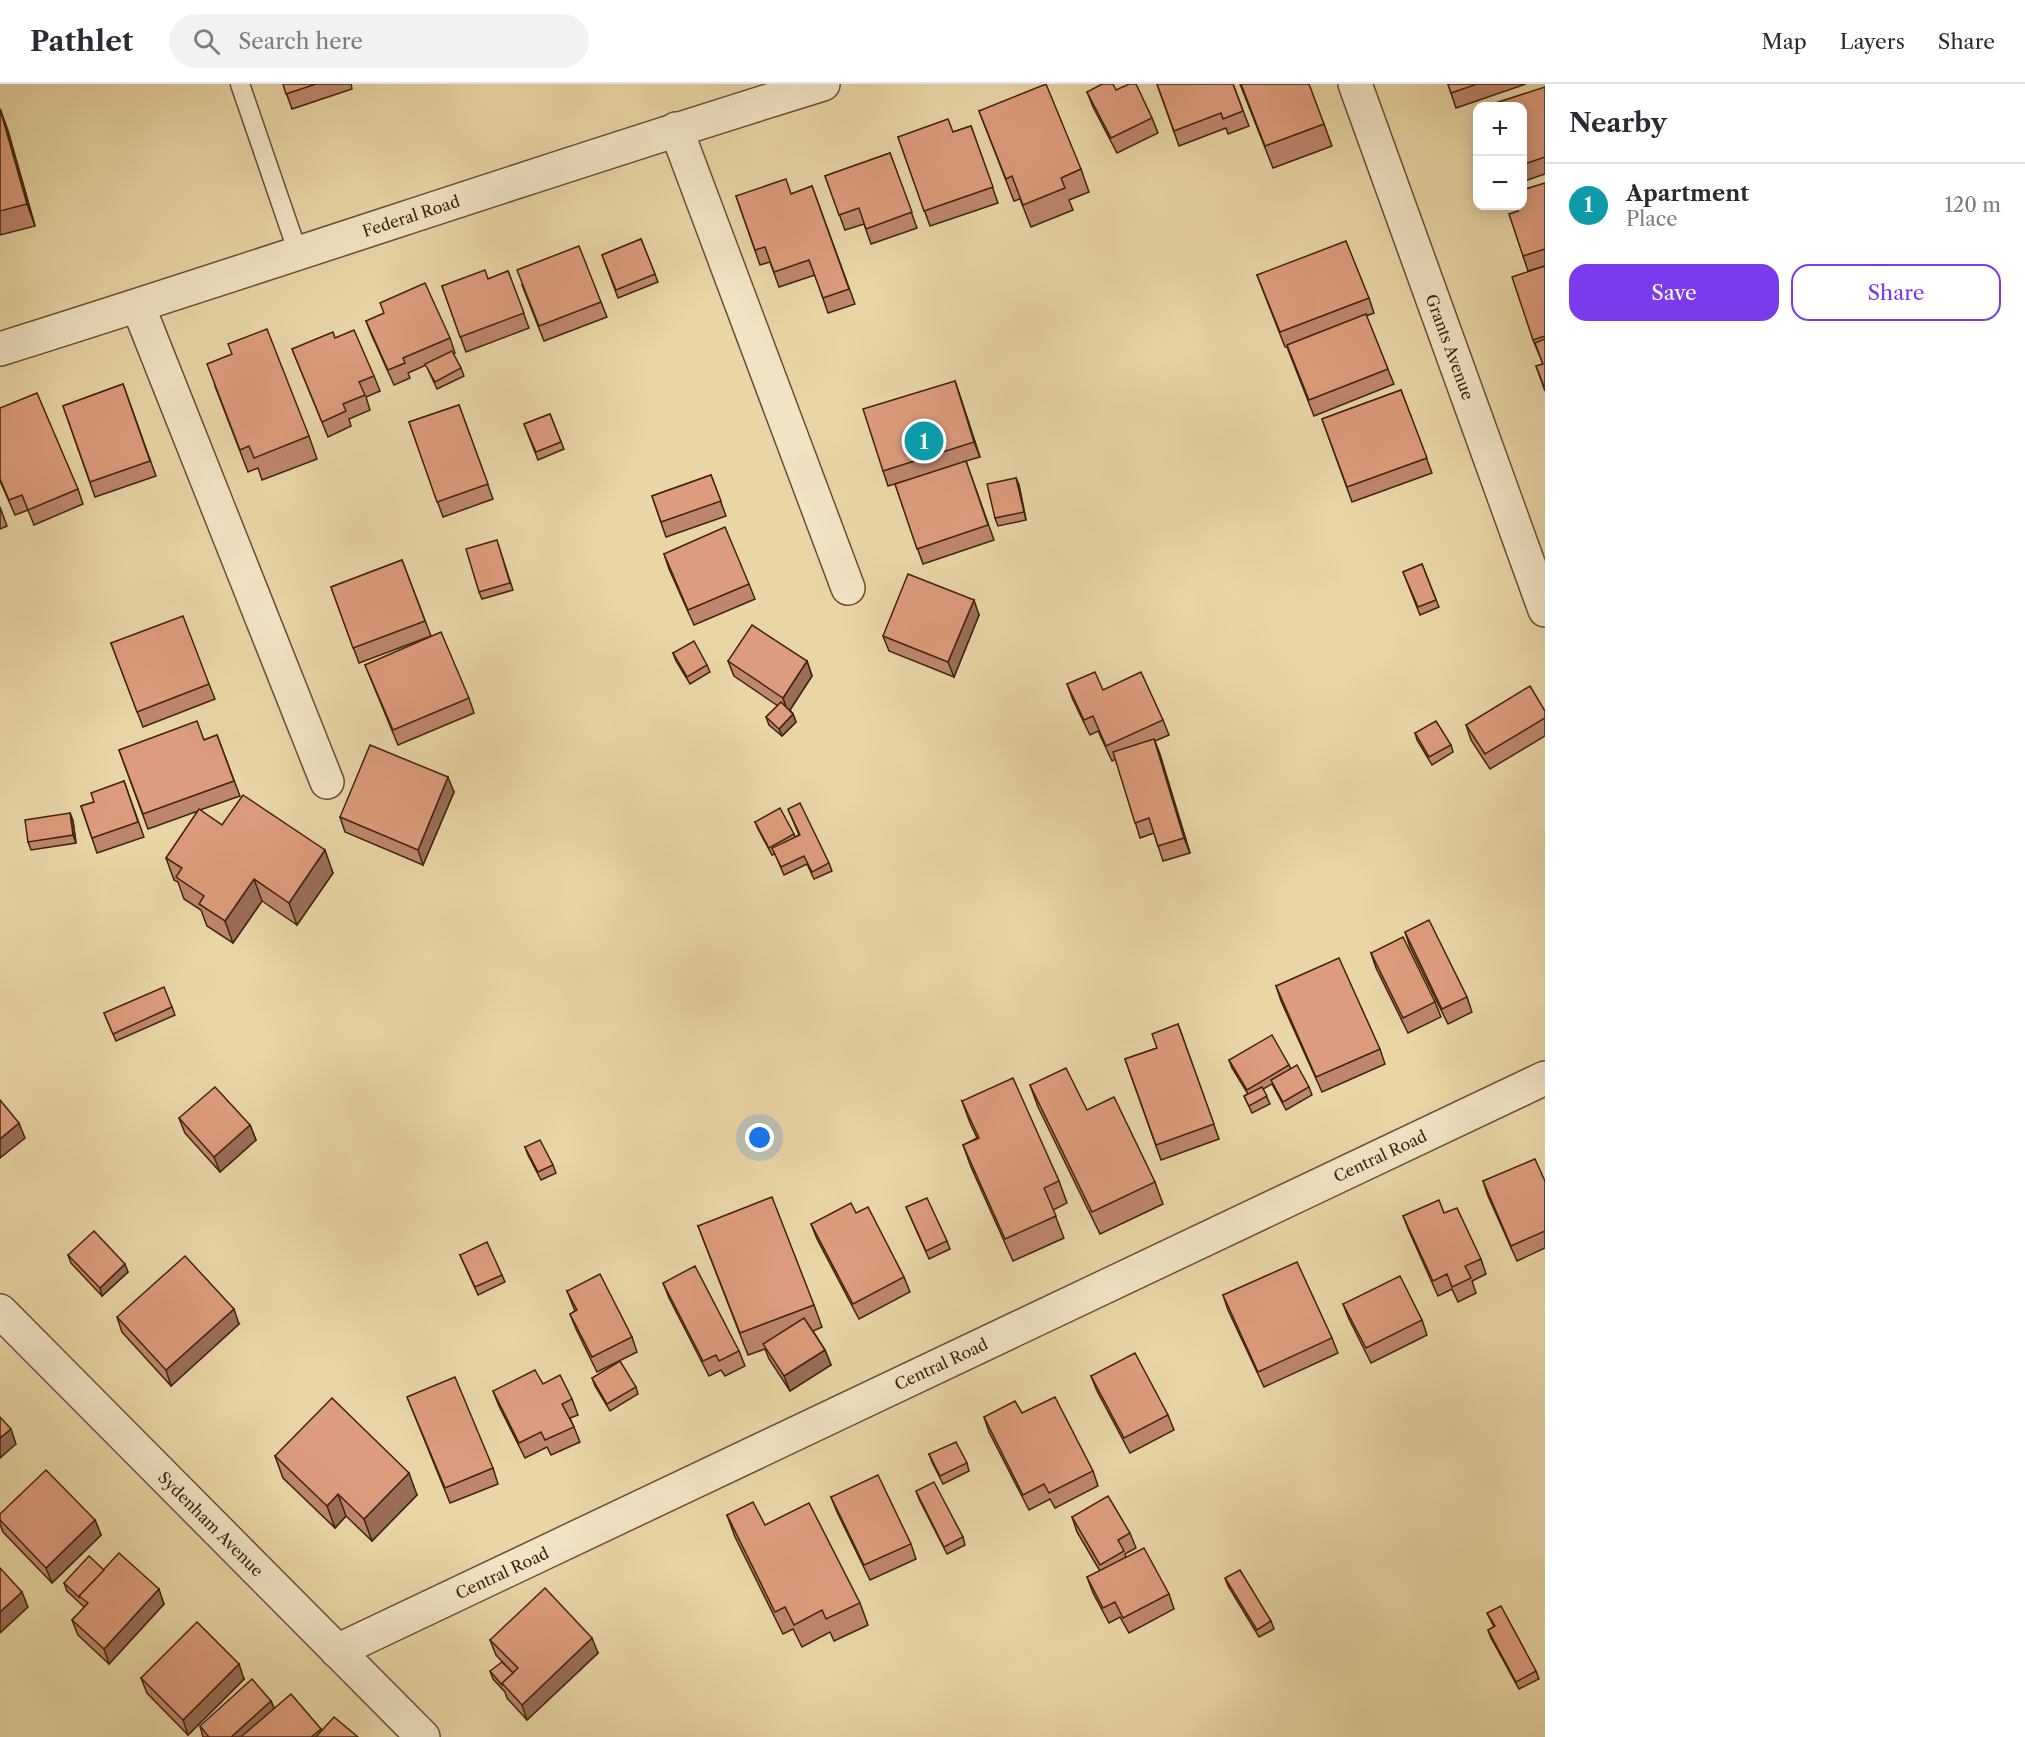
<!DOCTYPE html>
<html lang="en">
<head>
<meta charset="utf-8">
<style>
  body { margin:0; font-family:"Libre Caslon Text",serif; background:#f2f2f3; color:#2b2b33 }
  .controls { position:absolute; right:18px; top:18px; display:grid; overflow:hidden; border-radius:12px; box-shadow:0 3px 15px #0003 }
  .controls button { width:54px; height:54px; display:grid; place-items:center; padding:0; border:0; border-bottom:2px solid #e1e1e2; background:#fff; color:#2b2b33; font:30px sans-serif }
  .you { position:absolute; left:760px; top:1054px; width:21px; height:21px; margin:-15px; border:4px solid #fff; border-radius:50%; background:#1a73e8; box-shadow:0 0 0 9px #1a73e833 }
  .badge { display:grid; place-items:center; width:39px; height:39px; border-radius:50%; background:#7c3aed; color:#fff; font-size:20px; font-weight:700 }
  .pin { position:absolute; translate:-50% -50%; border:3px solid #fff; box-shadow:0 2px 6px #0006 }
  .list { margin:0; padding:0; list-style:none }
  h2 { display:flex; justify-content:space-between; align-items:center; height:78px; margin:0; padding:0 24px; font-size:26px }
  h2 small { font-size:20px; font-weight:400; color:#7c7c81 }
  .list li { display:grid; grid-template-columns:39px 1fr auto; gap:18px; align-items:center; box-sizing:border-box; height:84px; padding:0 24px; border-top:2px solid #e1e1e2 }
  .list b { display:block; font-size:22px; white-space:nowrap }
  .list p { margin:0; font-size:20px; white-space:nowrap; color:#7c7c81 }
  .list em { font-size:20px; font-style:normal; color:#7c7c81 }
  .actions { display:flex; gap:12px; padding:18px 24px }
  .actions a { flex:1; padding:14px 0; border:2px solid #7c3aed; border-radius:18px; text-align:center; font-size:21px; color:#7c3aed }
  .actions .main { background:#7c3aed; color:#fff }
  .icon { flex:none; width:33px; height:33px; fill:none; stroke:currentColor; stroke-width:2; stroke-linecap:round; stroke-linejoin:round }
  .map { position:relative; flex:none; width:1545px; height:1653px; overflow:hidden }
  header { display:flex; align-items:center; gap:36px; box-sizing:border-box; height:84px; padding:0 30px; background:#fff; border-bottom:2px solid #e1e1e2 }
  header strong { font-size:28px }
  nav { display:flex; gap:33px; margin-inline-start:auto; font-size:21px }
  .search { width:420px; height:54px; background:#f2f2f3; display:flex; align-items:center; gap:15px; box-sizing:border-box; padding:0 21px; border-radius:33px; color:#7c7c81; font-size:22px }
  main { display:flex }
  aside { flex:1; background:#fff }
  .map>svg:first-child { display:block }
</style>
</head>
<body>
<header>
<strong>Pathlet</strong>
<div class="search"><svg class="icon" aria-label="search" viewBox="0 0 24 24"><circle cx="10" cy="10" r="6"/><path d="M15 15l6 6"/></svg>Search here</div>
<nav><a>Map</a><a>Layers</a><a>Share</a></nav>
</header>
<main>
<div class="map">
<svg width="1545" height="1653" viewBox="0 0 1545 1653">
  <rect width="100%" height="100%" fill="#e9d5a6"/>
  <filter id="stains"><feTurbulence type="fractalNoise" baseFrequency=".00333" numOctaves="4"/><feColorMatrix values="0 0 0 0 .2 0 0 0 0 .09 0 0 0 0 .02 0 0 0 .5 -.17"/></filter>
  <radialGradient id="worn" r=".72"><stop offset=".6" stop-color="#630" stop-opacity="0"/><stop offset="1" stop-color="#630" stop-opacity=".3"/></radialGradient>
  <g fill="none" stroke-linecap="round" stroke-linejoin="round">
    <defs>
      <polyline id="lane" points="240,0 298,169"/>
      <g id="street">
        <polyline points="1355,0 1545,526"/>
        <polyline points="676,45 848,504"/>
        <polyline points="138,222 327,698"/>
        <path d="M0,265c275,-86 547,-180 823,-265"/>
        <polyline points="0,1227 423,1653"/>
        <polyline points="337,1567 1545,994"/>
      </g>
    </defs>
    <use href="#lane" stroke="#6a5033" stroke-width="21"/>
    <use href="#street" stroke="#6a5033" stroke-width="36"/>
    <use href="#lane" stroke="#f1e4c5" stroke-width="18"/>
    <use href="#street" stroke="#f1e4c5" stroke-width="33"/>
  </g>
  <g fill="#be866c" stroke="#3f240d" stroke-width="1.5">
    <polygon points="283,0 351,0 352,5 292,25"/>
    <polygon points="1157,0 1233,0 1249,42 1228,50 1226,44 1179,62"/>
    <polygon points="1240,0 1324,40 1332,62 1273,84"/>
    <polygon points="1448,0 1526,0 1456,24"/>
    <polygon points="1545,3 1545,90 1522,98 1522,22"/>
    <polygon points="1116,6 1152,34 1158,49 1117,69 1093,23 1087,8"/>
    <polygon points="0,25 8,47 35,142 0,151"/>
    <polygon points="979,27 1081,85 1089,108 1069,116 1073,126 1031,143 1020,115 1014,117"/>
    <polygon points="971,42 998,119 930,142 898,53 953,48"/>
    <polygon points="890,69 917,144 871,160 864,140 845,146 825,92"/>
    <polygon points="1545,99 1545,182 1528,187 1523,172 1518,127"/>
    <polygon points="812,102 855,220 828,229 815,191 779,203 770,178 760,181 736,112 791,110"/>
    <polygon points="641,155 658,198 618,214 602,171"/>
    <polygon points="1545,182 1545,307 1536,282 1543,280 1533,256"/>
    <polygon points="508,187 529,244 466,268 442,202 488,195"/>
    <polygon points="1257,191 1369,214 1374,229 1366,232 1394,300 1314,332 1287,263 1285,263"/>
    <polygon points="522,201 601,218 607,233 544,257"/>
    <polygon points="366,237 450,254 455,269 453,270 461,284 464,292 437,305 426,281 408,289 410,294 394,301 372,252"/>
    <polygon points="335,254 374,292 380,307 366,313 370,326 349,335 351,342 328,353 292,265"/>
    <polygon points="955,297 980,373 966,377 994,456 923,480 895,400 908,396 888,402 883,387"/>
    <polygon points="123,300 156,392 95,413 63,322"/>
    <polygon points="215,302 309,352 317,375 262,396 258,384 248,388"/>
    <polygon points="1401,306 1432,389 1352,418 1322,335"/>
    <polygon points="459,321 493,415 443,433 409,338"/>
    <polygon points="0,324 78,405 83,420 34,441 28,426 15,431 0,397"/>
    <polygon points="550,330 564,365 538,376 524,340"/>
    <polygon points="711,391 726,432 666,453 652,412"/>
    <polygon points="1016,394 1019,401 1026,436 998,442 995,434"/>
    <polygon points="0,423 7,442 0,445"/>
    <polygon points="499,463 513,506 482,515 479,508"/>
    <polygon points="664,470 749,500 755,515 694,541 669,485"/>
    <polygon points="402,476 431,552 359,579 331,503"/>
    <polygon points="1422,480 1439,523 1420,531 1403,488"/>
    <polygon points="979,531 954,593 889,567 883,552"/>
    <polygon points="111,559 209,600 215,615 143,643"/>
    <polygon points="673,569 707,581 710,588 690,600 676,577"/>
    <polygon points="728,577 807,577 812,592 790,626 793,630 796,638 782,652 769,641 766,633 778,622 734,592"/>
    <polygon points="365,581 469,614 474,629 398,661"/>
    <polygon points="1067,600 1103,606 1163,636 1169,651 1155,657 1190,769 1163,777 1154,749 1140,754 1116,675 1112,677 1098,647 1090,651 1073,616"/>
    <polygon points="1545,627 1545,652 1490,685 1471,656 1466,641"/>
    <polygon points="1415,649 1451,661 1453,668 1432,681 1417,656"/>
    <polygon points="217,651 240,712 200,726 222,741 333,789 297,841 262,817 233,859 207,842 201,826 184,815 178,798 174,796 166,774 198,727 148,745 119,666 204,656"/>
    <polygon points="124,697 144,753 97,769 81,722 94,718"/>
    <polygon points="454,708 423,781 345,748 340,733"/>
    <polygon points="788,725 829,779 832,787 814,795 807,780 784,791 775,770 772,771 758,745 755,738 794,750 795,753 799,751"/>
    <polygon points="70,729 73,737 76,759 31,766 28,758"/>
    <polygon points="1405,848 1467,913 1472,928 1448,940 1410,863"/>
    <polygon points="1371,869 1435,918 1441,933 1408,949 1376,884"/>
    <polygon points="1276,902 1380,965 1385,980 1322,1008 1281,917"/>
    <polygon points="172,923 175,931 116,957 104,929"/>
    <polygon points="1178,940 1219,1055 1161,1076 1125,975 1157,964"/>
    <polygon points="1229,976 1289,981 1291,985 1309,1003 1312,1011 1286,1026 1272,1000 1263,1005 1270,1020 1252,1029 1244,1012 1248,1010 1232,984"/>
    <polygon points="1030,1001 1087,1026 1155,1098 1163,1120 1100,1150 1038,1023"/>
    <polygon points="962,1017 1059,1097 1067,1119 1053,1126 1064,1154 1013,1177 971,1083 963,1061 977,1054 970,1039"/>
    <polygon points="179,1034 250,1041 256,1056 220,1088 185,1049"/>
    <polygon points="525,1063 553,1081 556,1089 541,1096 528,1071"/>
    <polygon points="1483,1097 1545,1097 1545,1164 1517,1177 1488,1112"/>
    <polygon points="906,1123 947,1157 950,1165 929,1175"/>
    <polygon points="856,1129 904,1193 910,1208 859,1235 817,1155 811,1140"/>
    <polygon points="1444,1129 1481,1175 1486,1190 1472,1197 1476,1209 1458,1218 1452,1205 1438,1212 1409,1147 1403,1132"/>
    <polygon points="698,1142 814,1221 822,1243 813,1247 825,1266 831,1281 790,1307 769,1275 765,1265 748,1271"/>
    <polygon points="68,1171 128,1188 102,1212 71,1179"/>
    <polygon points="460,1171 502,1191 505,1198 478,1211"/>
    <polygon points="663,1199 739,1267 745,1282 725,1292 721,1286 709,1292 669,1214"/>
    <polygon points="567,1207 632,1253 637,1268 597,1288 576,1245 570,1230 575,1227"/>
    <polygon points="1223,1211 1332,1254 1338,1269 1264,1303 1228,1226"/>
    <polygon points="1343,1220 1422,1236 1427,1251 1371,1279 1349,1235"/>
    <polygon points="117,1233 239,1240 171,1302 122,1248"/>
    <polygon points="1091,1292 1168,1331 1174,1346 1130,1369 1097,1307"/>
    <polygon points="592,1294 636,1303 638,1310 610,1327 595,1302"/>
    <polygon points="543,1300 572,1315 578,1331 570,1334 574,1343 580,1358 551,1371 547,1363 525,1374 499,1322 493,1307"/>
    <polygon points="407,1313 493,1384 498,1400 450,1419"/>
    <polygon points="1022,1329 1093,1387 1098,1402 1055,1424 1050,1415 1029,1426 989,1348 984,1333"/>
    <polygon points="929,1370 967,1379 969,1387 943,1400 932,1378"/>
    <polygon points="275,1372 417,1411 372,1457 346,1432 335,1444 283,1394"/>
    <polygon points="916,1407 963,1453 965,1461 947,1470 919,1415"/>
    <polygon points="831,1413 911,1460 916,1475 870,1496 837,1428"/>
    <polygon points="0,1430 95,1436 101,1451 52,1499 3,1448 0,1440"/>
    <polygon points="727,1431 765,1441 860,1519 868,1541 834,1557 830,1548 802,1563 793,1545 783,1550 735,1453"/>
    <polygon points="1072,1433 1130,1449 1136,1464 1125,1470 1126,1474 1169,1510 1174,1525 1129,1549 1120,1533 1109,1539 1093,1509 1087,1493 1100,1487 1077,1448"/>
    <polygon points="104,1486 164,1520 109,1580 78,1551 72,1536 84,1524 83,1522 67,1507 64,1499"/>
    <polygon points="1225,1494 1271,1537 1274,1545 1259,1553 1228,1502"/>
    <polygon points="1487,1529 1536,1587 1539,1595 1519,1605 1491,1554 1488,1546 1494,1543"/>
    <polygon points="490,1556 598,1569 527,1636 507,1614 505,1608 493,1595 490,1587 513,1589 496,1571"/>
    <polygon points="141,1594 244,1595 188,1651 147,1609"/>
    <polygon points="271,1617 274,1624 322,1647 358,1653 203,1653 200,1642"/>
  </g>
  <g fill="#9b6d58" stroke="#3f240d" stroke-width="1.5">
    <polygon points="0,25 8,47 35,142 27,120"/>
    <polygon points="955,297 960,312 980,373 974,358"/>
    <polygon points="1016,394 1019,401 1026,436 1024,428"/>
    <polygon points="974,516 979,531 954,593 948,578"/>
    <polygon points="807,577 812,592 788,629 783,614"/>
    <polygon points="793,630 796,638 782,652 779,645"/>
    <polygon points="1154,655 1160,670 1190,769 1184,754"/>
    <polygon points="448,693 454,708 423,781 418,766"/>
    <polygon points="70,729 73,737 76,759 73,751"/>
    <polygon points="325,766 333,789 297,841 289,819"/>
    <polygon points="254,795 262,817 233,859 225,837"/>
    <polygon points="19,1039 25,1054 0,1074 0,1055"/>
    <polygon points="250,1041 256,1056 220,1088 214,1073"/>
    <polygon points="125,1180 128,1188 102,1212 100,1204"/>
    <polygon points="234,1225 239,1240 171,1302 166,1286"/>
    <polygon points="825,1266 831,1281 790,1307 784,1292"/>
    <polygon points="11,1345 16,1360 0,1374 0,1354"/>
    <polygon points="409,1389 417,1411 372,1457 364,1435"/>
    <polygon points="338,1410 346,1432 335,1444 327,1422"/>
    <polygon points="95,1436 101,1451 52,1499 46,1484"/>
    <polygon points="159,1505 164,1520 109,1580 104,1565"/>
    <polygon points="22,1508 28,1523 0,1549 0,1528"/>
    <polygon points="592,1554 598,1569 527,1636 522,1621"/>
    <polygon points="239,1580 244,1595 188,1651 183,1636"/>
    <polygon points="271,1617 277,1632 242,1653 231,1653"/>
    <polygon points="321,1645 324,1653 311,1653"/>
  </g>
  <g fill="#dd9c7d" stroke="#3f240d" stroke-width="1.5">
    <polygon points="283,0 316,0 286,10"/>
    <polygon points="1046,0 1081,85 1061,94 1065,104 1023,121 1012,92 1006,95 979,27"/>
    <polygon points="1102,0 1113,0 1116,6 1129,0 1136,0 1152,34 1111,54 1087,8"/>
    <polygon points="1157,0 1233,0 1243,27 1223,35 1221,29 1174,47"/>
    <polygon points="1241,0 1309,0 1324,40 1265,62"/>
    <polygon points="1448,0 1477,0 1451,9"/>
    <polygon points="1545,3 1545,73 1522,81 1522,22 1486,22"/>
    <polygon points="0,25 27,120 0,127"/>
    <polygon points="948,35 953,48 971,42 993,103 924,127 898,53"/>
    <polygon points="890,69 912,128 866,145 859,124 839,131 825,92"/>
    <polygon points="786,95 791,110 812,102 849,205 823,214 809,176 774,188 765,163 755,166 736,112"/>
    <polygon points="1545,99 1545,165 1523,172 1509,130 1518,127 1517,122 1522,122 1522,106"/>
    <polygon points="641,155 655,190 616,206 602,171"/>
    <polygon points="1346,157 1369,214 1280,248 1257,191"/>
    <polygon points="579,162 601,218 539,242 517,186"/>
    <polygon points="1545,182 1545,252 1533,256 1512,193"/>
    <polygon points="485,186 488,195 508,187 524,229 460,253 442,202"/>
    <polygon points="425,199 450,254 403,274 405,279 388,286 366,237 384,229 380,219"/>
    <polygon points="1366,230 1388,285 1309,316 1287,261"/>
    <polygon points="267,245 309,352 254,374 249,362 240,366 207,280 232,270 228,260"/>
    <polygon points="354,246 374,292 359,298 365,311 343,320 346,327 322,338 292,265 333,248 335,254"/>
    <polygon points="1545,255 1545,305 1536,282 1543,280 1535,259"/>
    <polygon points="452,267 461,284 435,298 425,280"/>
    <polygon points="955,297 974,358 883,387 863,325"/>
    <polygon points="123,300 150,377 90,398 63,322"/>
    <polygon points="1401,306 1427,374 1347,403 1322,335"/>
    <polygon points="37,309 78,405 28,426 22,411 9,416 0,395 0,324"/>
    <polygon points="459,321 488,400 437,418 409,338"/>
    <polygon points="550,330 561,358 536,368 524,340"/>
    <polygon points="966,377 988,441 917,465 895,400"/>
    <polygon points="711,391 721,417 661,438 652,412"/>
    <polygon points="1016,394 1024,428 995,434 987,400"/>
    <polygon points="725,443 749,500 688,526 664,470"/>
    <polygon points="497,456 510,499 479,508 466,465"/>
    <polygon points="402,476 425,537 353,564 331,503"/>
    <polygon points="1422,480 1436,516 1418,523 1403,488"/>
    <polygon points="908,490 974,516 948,578 883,552"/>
    <polygon points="183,532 209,600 137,628 111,559"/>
    <polygon points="752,541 807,577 783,614 728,577"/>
    <polygon points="441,548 469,614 393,646 365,581"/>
    <polygon points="694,557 707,581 687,593 673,569"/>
    <polygon points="1095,588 1103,606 1141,588 1163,636 1106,662 1093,632 1084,636 1067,600"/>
    <polygon points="1530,602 1545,627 1545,634 1485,670 1466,641"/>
    <polygon points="781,618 793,630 779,645 766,633"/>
    <polygon points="197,637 204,656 217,651 234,697 143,730 119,666"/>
    <polygon points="1436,637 1451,661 1429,673 1415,649"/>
    <polygon points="1154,655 1184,754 1158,762 1149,734 1135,739 1113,668"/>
    <polygon points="370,661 448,693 418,766 340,733"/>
    <polygon points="124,697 138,738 92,754 81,722 94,718 91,709"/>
    <polygon points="243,711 325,766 289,819 254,795 225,837 199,820 204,812 176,793 182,784 166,774 199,725 222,741"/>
    <polygon points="800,719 829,779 812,788 804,772 781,783 772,764 800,751 788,725"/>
    <polygon points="780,724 794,750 769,764 755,738"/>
    <polygon points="70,729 73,751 28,758 25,736"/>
    <polygon points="1429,836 1467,913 1442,925 1405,848"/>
    <polygon points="1403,853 1435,918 1403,934 1371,869"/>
    <polygon points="1339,874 1380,965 1316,993 1276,902"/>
    <polygon points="164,903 172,923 113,950 104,929"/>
    <polygon points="1178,940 1214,1040 1156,1061 1125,975 1157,964 1152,950"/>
    <polygon points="1272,951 1289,981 1247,1006 1229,976"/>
    <polygon points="1297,981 1309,1003 1283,1018 1271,996"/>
    <polygon points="1066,984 1087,1026 1114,1013 1155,1098 1092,1128 1030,1001"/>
    <polygon points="1013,994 1059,1097 1044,1104 1056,1132 1005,1155 963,1061 979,1054 962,1017"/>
    <polygon points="215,1003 250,1041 214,1073 179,1034"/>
    <polygon points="1262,1003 1267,1012 1249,1022 1244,1012"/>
    <polygon points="0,1016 19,1039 0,1055"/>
    <polygon points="540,1056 553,1081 538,1088 525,1063"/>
    <polygon points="1535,1075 1545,1097 1545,1147 1511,1162 1483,1097"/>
    <polygon points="772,1113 814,1221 740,1249 698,1142"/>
    <polygon points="927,1114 947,1157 926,1167 906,1123"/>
    <polygon points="1439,1116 1444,1129 1457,1124 1481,1175 1465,1182 1471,1194 1452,1203 1447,1190 1433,1197 1403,1132"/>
    <polygon points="851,1119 856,1129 868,1123 904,1193 853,1220 811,1140"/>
    <polygon points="94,1147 125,1180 100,1204 68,1171"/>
    <polygon points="487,1158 502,1191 475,1203 460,1171"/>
    <polygon points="185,1172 234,1225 166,1286 117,1233"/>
    <polygon points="1297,1178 1332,1254 1258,1288 1223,1211"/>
    <polygon points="695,1182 739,1267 719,1277 716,1271 703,1277 663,1199"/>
    <polygon points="600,1190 632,1253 592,1273 570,1230 577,1226 567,1207"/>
    <polygon points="1400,1192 1422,1236 1366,1264 1343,1220"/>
    <polygon points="804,1234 825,1266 784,1292 763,1260"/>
    <polygon points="1135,1269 1168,1331 1124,1354 1091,1292"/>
    <polygon points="620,1277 636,1303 607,1320 592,1294"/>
    <polygon points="535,1286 543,1300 560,1291 572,1315 562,1320 574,1343 545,1356 541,1348 519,1359 493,1307"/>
    <polygon points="455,1293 493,1384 445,1404 407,1313"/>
    <polygon points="1055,1313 1093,1387 1049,1409 1044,1400 1023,1411 984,1333 1015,1317 1022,1329"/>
    <polygon points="332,1314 409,1389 364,1435 338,1410 327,1422 275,1372"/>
    <polygon points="0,1333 11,1345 0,1354"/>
    <polygon points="956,1358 967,1379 940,1392 929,1370"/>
    <polygon points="46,1386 95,1436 46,1484 0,1436 0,1430"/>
    <polygon points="878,1391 911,1460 864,1481 831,1413"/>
    <polygon points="934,1398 963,1453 944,1463 916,1407"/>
    <polygon points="1108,1412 1130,1449 1118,1456 1124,1467 1100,1481 1072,1433"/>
    <polygon points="753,1418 765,1441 809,1419 860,1519 826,1535 822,1526 794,1541 785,1523 775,1528 727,1431"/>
    <polygon points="1144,1464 1169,1510 1123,1534 1115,1518 1103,1524 1087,1493"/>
    <polygon points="119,1469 159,1505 104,1565 72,1536 88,1519 79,1512"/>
    <polygon points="89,1472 104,1486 79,1512 80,1514 64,1499"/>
    <polygon points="0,1484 22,1508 0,1528"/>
    <polygon points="1240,1486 1271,1537 1257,1546 1225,1494"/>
    <polygon points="545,1504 592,1554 522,1621 502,1599 518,1584 490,1556"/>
    <polygon points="1501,1522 1536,1587 1516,1598 1488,1546 1495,1542 1487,1529"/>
    <polygon points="197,1538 239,1580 183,1636 141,1594"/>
    <polygon points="502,1578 513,1589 502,1599 502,1601 490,1587"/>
    <polygon points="252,1595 271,1617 231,1653 209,1653 200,1642"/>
    <polygon points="291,1610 321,1645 311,1653 243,1653 242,1652"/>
    <polygon points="334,1633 358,1653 316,1653"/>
  </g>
  <g text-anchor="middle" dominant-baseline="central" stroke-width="4.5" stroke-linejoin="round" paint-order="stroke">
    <g font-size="16" fill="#3f240d" stroke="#f1e4c5">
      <text transform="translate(411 132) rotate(-18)">Federal Road</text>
      <text transform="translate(1450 263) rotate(70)">Grants Avenue</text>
      <text transform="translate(1380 1072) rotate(-25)">Central Road</text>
      <text transform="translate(941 1280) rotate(-25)">Central Road</text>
      <text transform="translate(211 1440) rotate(45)">Sydenham Avenue</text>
      <text transform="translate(502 1489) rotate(-25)">Central Road</text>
    </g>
  </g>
  <rect width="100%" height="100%" filter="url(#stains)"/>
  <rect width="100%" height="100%" fill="url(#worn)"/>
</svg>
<div class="controls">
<button>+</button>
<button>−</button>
</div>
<div class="you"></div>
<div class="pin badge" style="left:924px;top:357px;background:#0f9aa8">1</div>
</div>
<aside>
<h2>Nearby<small></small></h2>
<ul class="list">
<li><span class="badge" style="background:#0f9aa8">1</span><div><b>Apartment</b><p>Place</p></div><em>120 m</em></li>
</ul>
<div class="actions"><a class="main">Save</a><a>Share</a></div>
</aside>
</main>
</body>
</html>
